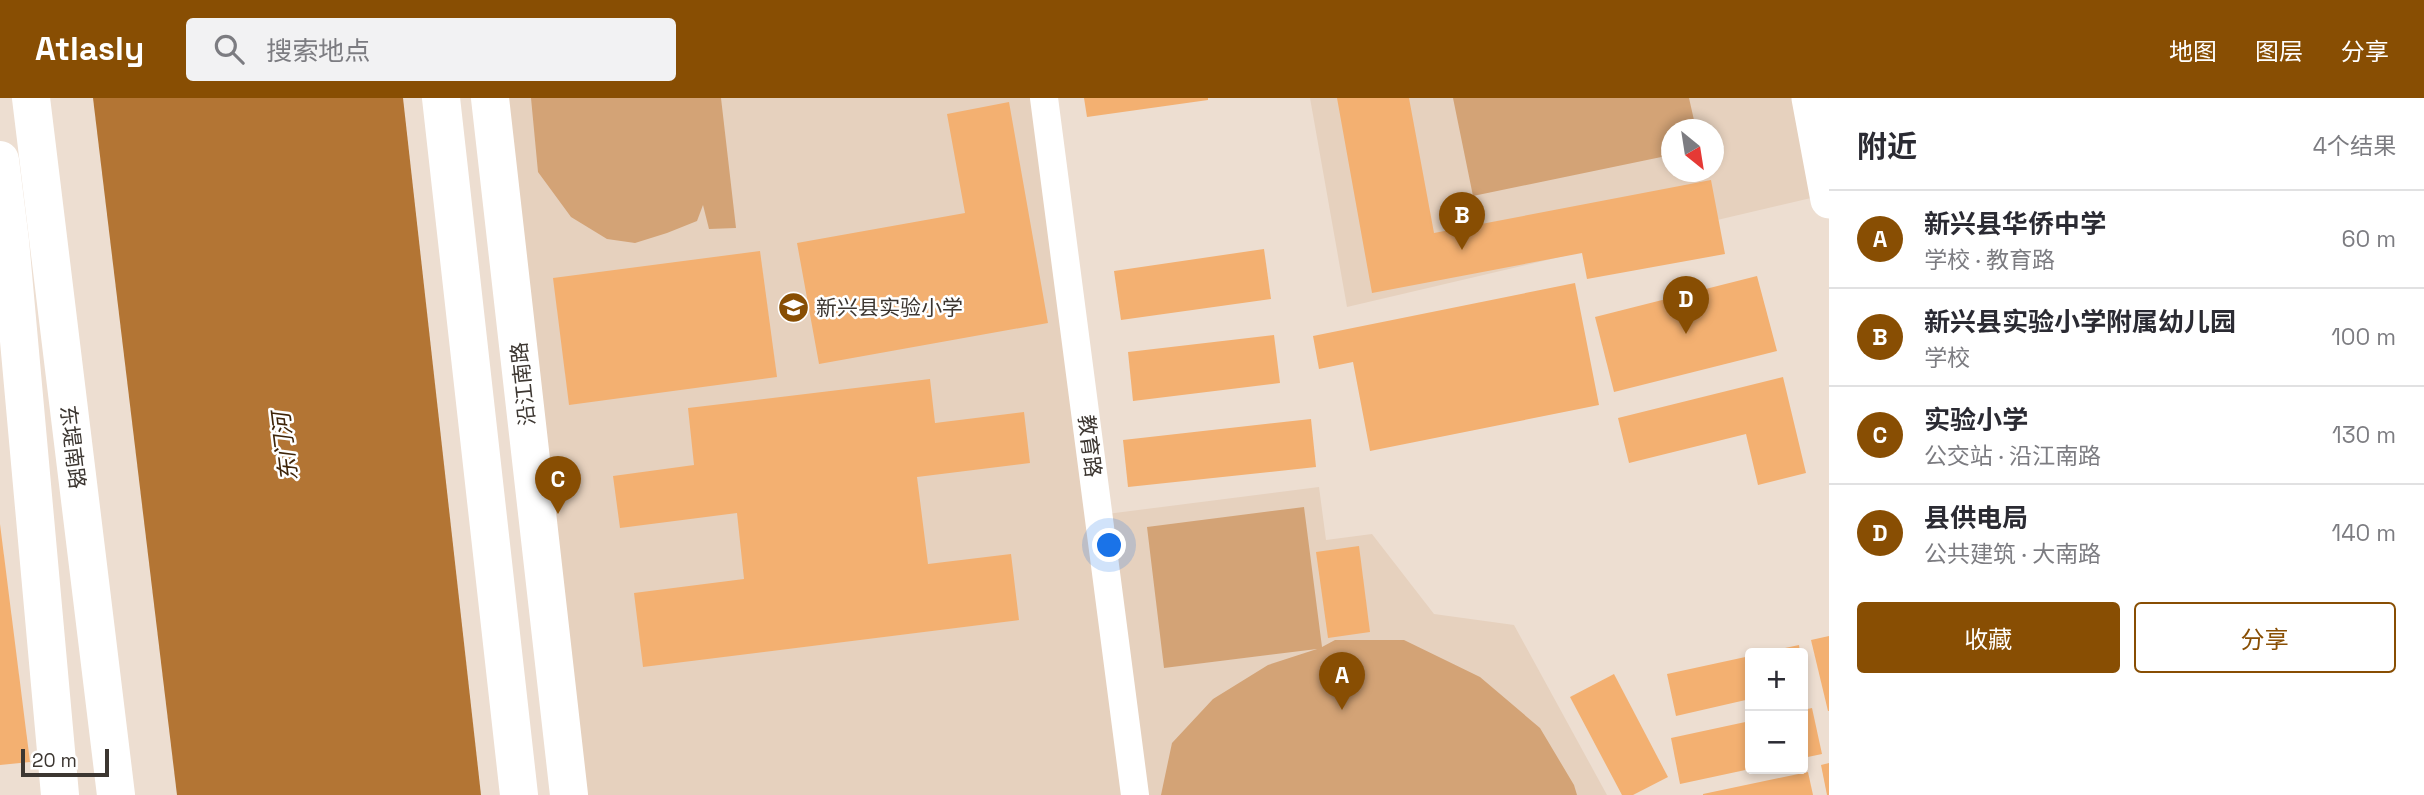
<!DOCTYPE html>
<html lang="zh">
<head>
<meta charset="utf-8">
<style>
  body { margin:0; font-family:"Space Grotesk","Noto Sans SC",sans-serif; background:#f2f2f3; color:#2b2b33 }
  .controls { position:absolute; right:21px; bottom:21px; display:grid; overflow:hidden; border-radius:7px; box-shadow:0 4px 10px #0003 }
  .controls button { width:63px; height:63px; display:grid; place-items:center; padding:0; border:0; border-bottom:2px solid #e1e1e2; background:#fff; color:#2b2b33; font:35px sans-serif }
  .compass { position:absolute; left:1661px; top:21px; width:63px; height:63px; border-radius:50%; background:#fff; box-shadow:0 4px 10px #0003; rotate:150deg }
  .scale { position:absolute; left:21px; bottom:18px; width:88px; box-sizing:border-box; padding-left:7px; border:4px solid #3c3631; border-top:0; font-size:19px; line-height:24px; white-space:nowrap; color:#3c3631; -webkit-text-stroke:5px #fff; paint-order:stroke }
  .you { position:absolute; left:1110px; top:448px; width:24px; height:24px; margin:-18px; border:5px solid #fff; border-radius:50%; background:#1a73e8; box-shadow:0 0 0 10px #1a73e833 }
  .badge { display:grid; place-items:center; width:46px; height:46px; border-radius:50%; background:#884e03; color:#fff; font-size:23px; font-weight:700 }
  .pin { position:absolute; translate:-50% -58px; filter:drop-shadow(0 2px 4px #0008) }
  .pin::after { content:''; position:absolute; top:37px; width:24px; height:21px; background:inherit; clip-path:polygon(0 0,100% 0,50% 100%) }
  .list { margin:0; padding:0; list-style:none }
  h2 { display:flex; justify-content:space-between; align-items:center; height:91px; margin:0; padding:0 28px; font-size:30px }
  h2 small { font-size:23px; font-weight:400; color:#7c7c81 }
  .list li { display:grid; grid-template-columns:46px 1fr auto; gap:21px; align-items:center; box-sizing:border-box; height:98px; padding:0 28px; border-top:2px solid #e1e1e2 }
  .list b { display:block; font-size:26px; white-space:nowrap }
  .list p { margin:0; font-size:23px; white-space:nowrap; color:#7c7c81 }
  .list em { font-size:23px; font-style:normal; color:#7c7c81 }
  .actions { display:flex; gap:14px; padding:21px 28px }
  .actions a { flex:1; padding:16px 0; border:2px solid #884e03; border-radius:7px; text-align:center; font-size:24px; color:#884e03 }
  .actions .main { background:#884e03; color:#fff }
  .icon { flex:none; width:38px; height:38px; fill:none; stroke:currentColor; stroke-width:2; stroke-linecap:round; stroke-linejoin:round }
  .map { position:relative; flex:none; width:1829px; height:697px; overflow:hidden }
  header { display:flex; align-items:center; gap:42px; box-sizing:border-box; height:98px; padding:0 35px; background:#884e03; color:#fff }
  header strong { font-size:33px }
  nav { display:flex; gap:38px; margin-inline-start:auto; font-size:24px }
  .search { width:490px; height:63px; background:#f2f2f3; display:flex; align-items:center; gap:18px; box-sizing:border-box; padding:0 24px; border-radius:7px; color:#7c7c81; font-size:26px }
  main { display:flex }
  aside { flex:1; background:#fff }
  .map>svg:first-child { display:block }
</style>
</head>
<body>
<header>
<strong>Atlasly</strong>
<div class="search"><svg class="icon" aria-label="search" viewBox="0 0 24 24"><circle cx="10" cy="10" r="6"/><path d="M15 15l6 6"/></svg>搜索地点</div>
<nav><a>地图</a><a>图层</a><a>分享</a></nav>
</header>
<main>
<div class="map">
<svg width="1829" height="697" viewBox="0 0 1829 697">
  <rect width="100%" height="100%" fill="#edded1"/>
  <g fill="#e6d1be" fill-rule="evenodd">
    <polygon points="490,0 1044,0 1099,417 1319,389 1326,442 1372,436 1434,516 1514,527 1607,697 569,697"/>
    <path d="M1310,0h500l18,96 -481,113zM1672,32h42v42h-42z"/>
  </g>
  <g fill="#d3a376">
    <polygon points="531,0 721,0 736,130 709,131 703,107 697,123 667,135 635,145 607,141 571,119 538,74"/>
    <polygon points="1453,0 1689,0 1696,31 1672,32 1671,57 1473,98"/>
    <polygon points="1304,409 1322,549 1335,542 1404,542 1480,579 1540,630 1574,687 1577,697 1161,697 1172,645 1213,601 1268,567 1317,551 1164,570 1147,429"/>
  </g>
  <polygon fill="#b37534" points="93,0 403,0 481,697 177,697"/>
  <g fill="#f3b071">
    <polygon points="1084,0 1208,0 1208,2 1087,19"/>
    <polygon points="1337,0 1409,0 1434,135 1711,82 1725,156 1587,181 1582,155 1372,195"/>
    <polygon points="1009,4 1048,225 819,266 797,145 965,115 947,16"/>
    <polygon points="1264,151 1271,201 1121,222 1114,173"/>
    <polygon points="760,153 777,279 569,307 553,180"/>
    <polygon points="1757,178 1777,253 1614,294 1595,219"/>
    <polygon points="1575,185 1599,307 1370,353 1353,264 1319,271 1313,238"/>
    <polygon points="1274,237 1280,285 1133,303 1128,254"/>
    <polygon points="1783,279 1806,375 1758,387 1746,336 1629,365 1618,320"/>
    <polygon points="930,281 935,325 1024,314 1030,365 917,379 928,466 1011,456 1019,522 643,569 634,495 744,481 737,415 620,430 613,378 694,367 688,310"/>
    <polygon points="1311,321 1316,369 1128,389 1123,342"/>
    <polygon points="0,426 30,664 0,667"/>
    <polygon points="1359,448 1370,534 1328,540 1316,454"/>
    <polygon points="1829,538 1829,613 1828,613 1811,542"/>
    <polygon points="1799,547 1800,555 1767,555 1767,554"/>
    <polygon points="1750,558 1750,601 1676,618 1667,576"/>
    <polygon points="1614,576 1668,679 1633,697 1622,697 1570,599"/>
    <polygon points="1812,610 1822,656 1803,660 1803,612"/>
    <polygon points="1750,623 1750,671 1680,686 1671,640"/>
    <polygon points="1829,665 1829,697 1827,697 1821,667"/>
    <polygon points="1808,674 1813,697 1703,697 1703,696"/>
  </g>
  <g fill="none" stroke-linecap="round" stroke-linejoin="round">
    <polyline stroke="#fff" stroke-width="28" points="1044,0 1135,697"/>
    <polyline stroke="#fff" stroke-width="37" points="1810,0 1829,102"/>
    <g stroke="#fff" stroke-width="38">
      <polyline points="31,0 116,697"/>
      <polyline points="0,62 10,143 60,697"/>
    </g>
    <g stroke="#fff" stroke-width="38">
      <polyline points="441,0 519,697"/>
      <polyline points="490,0 569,697"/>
    </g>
  </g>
  <defs>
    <symbol id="school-disc" viewBox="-11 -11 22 22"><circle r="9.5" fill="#884e03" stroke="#fff"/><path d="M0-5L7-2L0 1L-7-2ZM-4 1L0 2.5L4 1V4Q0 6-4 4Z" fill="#fff"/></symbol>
  </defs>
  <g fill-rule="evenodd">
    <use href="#school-disc" x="776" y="192" width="35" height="35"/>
  </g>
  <g text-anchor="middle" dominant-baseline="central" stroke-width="5" stroke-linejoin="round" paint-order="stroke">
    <g font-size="21" fill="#3c3631" stroke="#fff" text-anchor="start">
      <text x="816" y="209">新兴县实验小学</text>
    </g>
    <g font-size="21" fill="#3c3631" stroke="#fff">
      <text transform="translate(523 286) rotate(-96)">沿江南路</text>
      <text transform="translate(1090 348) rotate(83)">教育路</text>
      <text transform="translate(73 349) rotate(83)">东堤南路</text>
    </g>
    <g font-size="23" font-style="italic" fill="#3e2408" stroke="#fff">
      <text transform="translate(285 349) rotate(-97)">东门河</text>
    </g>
  </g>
</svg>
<div class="controls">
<button>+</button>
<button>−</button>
</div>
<svg class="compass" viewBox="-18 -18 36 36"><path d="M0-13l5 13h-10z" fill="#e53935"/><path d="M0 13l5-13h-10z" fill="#7c7c81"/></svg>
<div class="scale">20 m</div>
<div class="you"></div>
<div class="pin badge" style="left:1342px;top:612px">A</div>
<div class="pin badge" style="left:1462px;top:152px">B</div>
<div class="pin badge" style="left:558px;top:416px">C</div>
<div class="pin badge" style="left:1686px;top:236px">D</div>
</div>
<aside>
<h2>附近<small>4个结果</small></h2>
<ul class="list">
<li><span class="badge">A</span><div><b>新兴县华侨中学</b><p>学校 · 教育路</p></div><em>60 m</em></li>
<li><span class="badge">B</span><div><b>新兴县实验小学附属幼儿园</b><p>学校</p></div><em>100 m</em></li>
<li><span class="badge">C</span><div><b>实验小学</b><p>公交站 · 沿江南路</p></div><em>130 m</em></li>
<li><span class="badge">D</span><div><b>县供电局</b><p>公共建筑 · 大南路</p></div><em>140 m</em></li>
</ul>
<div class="actions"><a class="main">收藏</a><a>分享</a></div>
</aside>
</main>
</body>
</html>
